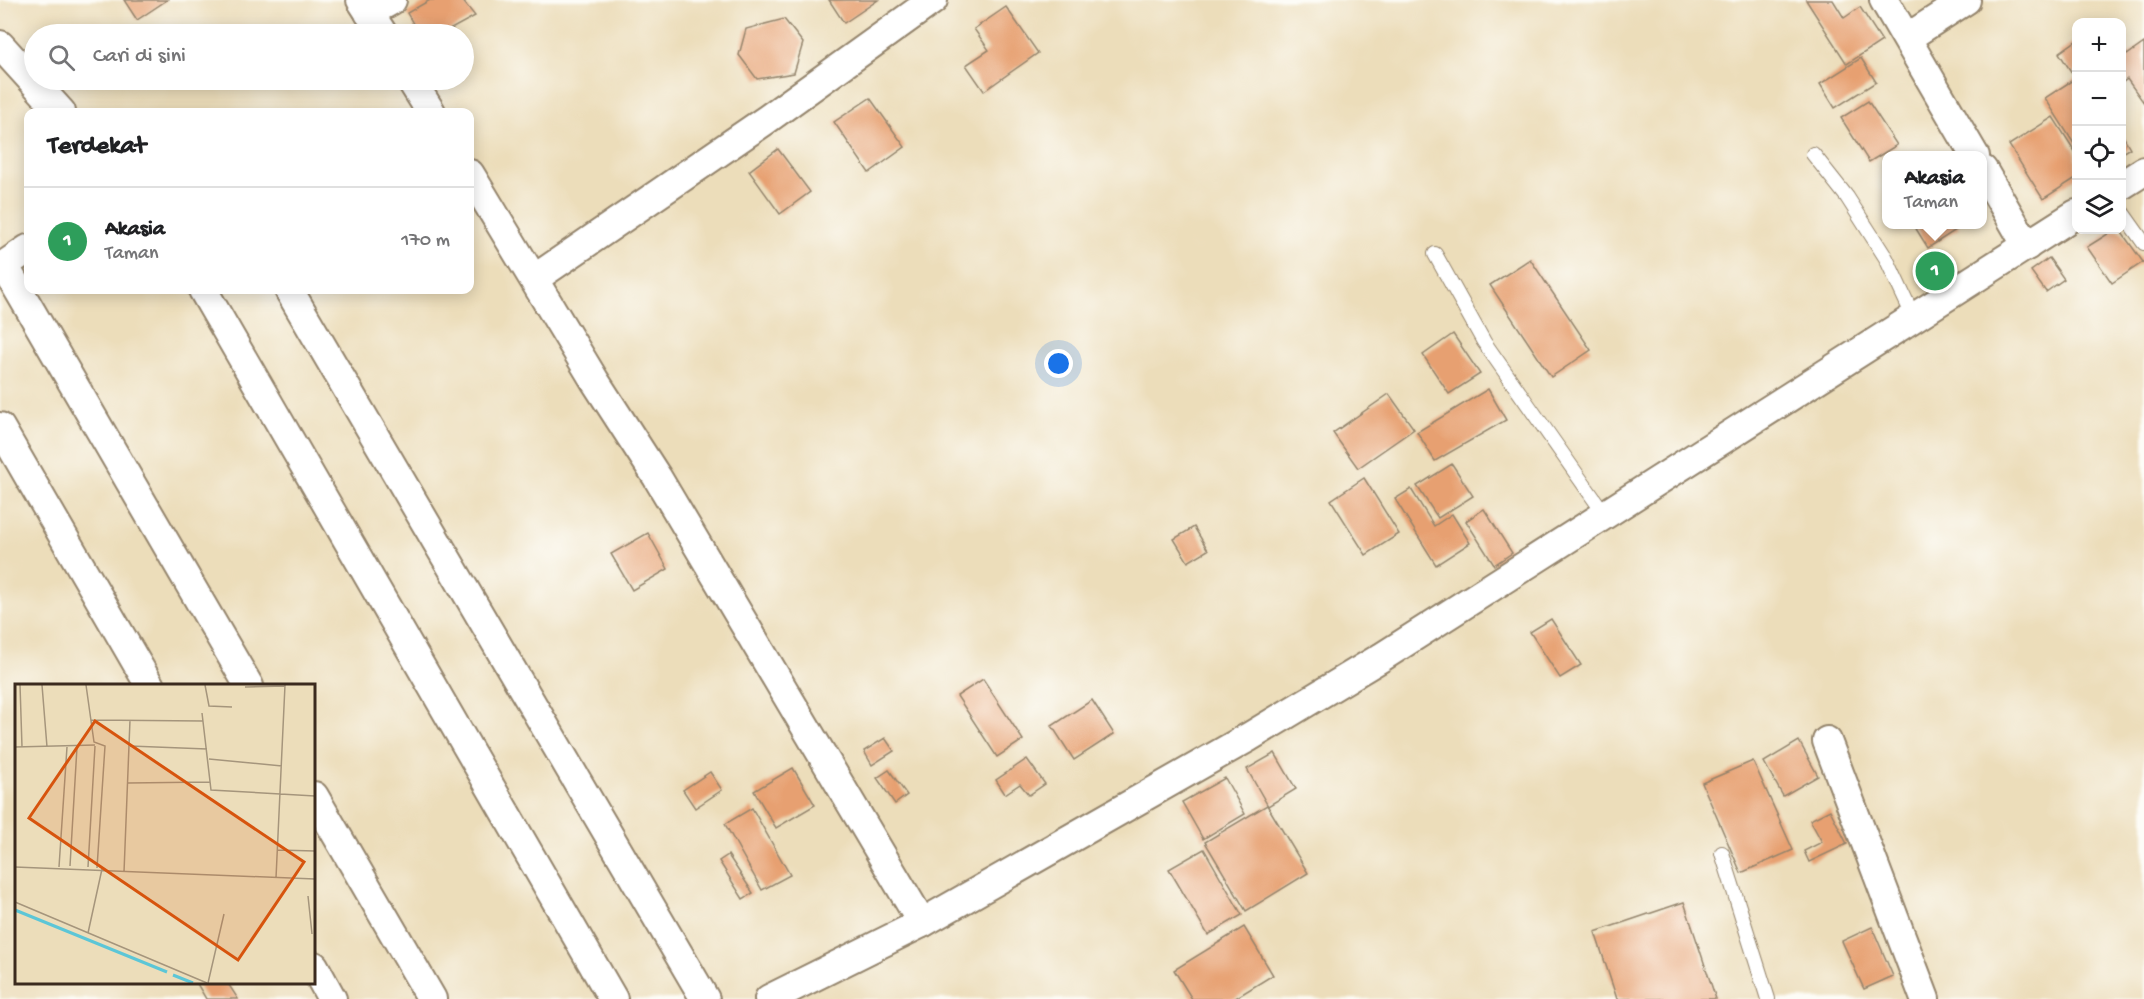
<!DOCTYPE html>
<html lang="id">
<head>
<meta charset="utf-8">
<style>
  body { margin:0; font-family:"Gochi Hand",sans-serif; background:#f2f2f2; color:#202124 }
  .controls { position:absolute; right:18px; top:18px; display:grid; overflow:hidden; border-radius:12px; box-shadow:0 3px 15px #0003 }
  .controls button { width:54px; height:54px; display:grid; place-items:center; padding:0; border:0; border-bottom:2px solid #e0e0e0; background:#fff; color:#202124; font:30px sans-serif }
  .you { position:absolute; left:1059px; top:364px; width:21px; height:21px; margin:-15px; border:4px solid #fff; border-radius:50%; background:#1a73e8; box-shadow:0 0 0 9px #1a73e833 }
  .badge { display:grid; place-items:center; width:39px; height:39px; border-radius:50%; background:#b45309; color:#fff; font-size:20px; font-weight:700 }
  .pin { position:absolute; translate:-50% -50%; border:3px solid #fff; box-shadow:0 2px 6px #0006 }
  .popup { position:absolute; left:1882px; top:151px; width:105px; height:78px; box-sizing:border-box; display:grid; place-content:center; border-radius:12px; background:#fff; filter:drop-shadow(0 2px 4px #0005); font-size:20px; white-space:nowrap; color:#757577 }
  .popup b { font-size:22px; color:#202124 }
  .popup::after { content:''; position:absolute; left:50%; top:100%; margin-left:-12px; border:12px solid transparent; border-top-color:#fff }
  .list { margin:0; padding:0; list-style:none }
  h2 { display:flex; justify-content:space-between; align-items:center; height:78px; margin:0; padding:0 24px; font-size:26px }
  h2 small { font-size:20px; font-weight:400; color:#757577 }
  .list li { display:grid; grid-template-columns:39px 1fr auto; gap:18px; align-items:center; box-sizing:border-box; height:108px; padding:0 24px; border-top:2px solid #e0e0e0 }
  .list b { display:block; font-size:22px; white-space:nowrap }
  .list p { margin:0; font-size:20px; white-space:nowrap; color:#757577 }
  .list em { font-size:20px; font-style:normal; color:#757577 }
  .icon { flex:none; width:33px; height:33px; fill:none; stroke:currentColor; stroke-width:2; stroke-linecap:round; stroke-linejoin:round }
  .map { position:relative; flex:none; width:2144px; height:999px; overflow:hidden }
  .search { position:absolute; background:#fff; box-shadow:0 3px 15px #0003; left:24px; top:24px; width:450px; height:66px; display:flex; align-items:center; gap:15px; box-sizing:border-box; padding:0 21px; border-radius:33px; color:#757577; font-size:22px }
  .panel { position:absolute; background:#fff; box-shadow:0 3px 15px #0003; left:24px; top:108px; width:450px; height:186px; border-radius:12px }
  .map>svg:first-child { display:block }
</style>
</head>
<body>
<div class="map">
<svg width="2144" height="999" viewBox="0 0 2144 999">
  <rect width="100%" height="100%" fill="#fdfcf7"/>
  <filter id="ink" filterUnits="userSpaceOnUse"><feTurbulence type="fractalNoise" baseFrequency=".0167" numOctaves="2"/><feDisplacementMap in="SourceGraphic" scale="12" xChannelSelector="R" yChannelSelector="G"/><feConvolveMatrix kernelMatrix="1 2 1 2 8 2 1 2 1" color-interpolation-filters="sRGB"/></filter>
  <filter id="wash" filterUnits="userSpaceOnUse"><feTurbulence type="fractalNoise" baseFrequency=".008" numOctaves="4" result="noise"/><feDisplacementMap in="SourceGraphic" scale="24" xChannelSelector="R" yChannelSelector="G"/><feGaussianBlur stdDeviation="1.35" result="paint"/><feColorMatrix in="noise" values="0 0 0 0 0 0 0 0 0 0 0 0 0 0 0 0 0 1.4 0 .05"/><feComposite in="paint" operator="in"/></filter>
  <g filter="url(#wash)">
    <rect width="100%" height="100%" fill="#ecddba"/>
    <g id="blocks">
      <g fill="#e7a071">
        <polygon points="124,0 167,0 137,20"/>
        <polygon points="430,0 462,0 475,16 442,34 419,34 407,13"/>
        <polygon points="829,0 878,0 844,23"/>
        <polygon points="1806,0 1833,0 1844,18 1860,7 1882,41 1847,64"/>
        <polygon points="1006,7 1038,53 984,91 966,65 989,50 974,29"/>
        <polygon points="784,19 803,43 794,73 757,79 739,55 746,29"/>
        <polygon points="2076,41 2076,72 2072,73 2059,53"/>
        <polygon points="2144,43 2144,103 2127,79 2122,83 2122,47 2127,55"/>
        <polygon points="1861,58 1876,82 1835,108 1820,84"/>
        <polygon points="2076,78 2076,147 2045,98"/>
        <polygon points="870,98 905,147 869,173 834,122"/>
        <polygon points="1868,101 1897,145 1869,162 1841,118"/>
        <polygon points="2053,117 2076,153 2076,178 2043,199 2009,145"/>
        <polygon points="2122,134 2130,148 2122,153"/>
        <polygon points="778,149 810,192 780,214 749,171"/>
        <polygon points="1913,224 1957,224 1959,228 1928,248"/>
        <polygon points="2114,230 2120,230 2143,262 2112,283 2087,247"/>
        <polygon points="2049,258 2064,279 2046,292 2031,271"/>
        <polygon points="1530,259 1591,350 1551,377 1490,285"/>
        <polygon points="1453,334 1480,374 1449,394 1423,355"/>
        <polygon points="1488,389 1506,420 1435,461 1417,432"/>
        <polygon points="1389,394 1414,429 1358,468 1333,433"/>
        <polygon points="1452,464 1473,496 1438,518 1417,486"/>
        <polygon points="1364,478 1399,534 1366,555 1331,500"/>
        <polygon points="1411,489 1434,526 1452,514 1470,543 1436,565 1395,499"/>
        <polygon points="1484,509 1512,553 1494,565 1466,521"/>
        <polygon points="1194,527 1208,550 1188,562 1174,539"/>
        <polygon points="648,533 668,569 632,590 611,554"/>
        <polygon points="1551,619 1581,665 1560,678 1530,632"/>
        <polygon points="983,679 1023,740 997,757 957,696"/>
        <polygon points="1092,700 1114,734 1074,760 1052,726"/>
        <polygon points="885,738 894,751 872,765 864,751"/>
        <polygon points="1799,741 1818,776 1783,796 1764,762"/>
        <polygon points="1275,753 1296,789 1268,806 1247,769"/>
        <polygon points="1027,759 1045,784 1029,795 1020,784 1005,794 996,780"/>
        <polygon points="1753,761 1793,850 1741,873 1702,783"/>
        <polygon points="793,768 815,805 776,828 754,791"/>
        <polygon points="889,770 907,795 895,804 877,778"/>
        <polygon points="710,772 722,790 695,808 683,790"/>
        <polygon points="1225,778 1245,814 1203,839 1182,802"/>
        <polygon points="1267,805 1308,873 1246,911 1205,842"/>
        <polygon points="752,808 790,875 762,890 725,824"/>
        <polygon points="1830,810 1847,844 1809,862 1804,851 1822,842 1810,820"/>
        <polygon points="1204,849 1242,915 1208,935 1169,869"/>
        <polygon points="728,855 753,893 743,899 719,861"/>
        <polygon points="1684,902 1716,999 1617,999 1595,932"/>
        <polygon points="1244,927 1273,975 1234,999 1192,999 1174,970"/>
        <polygon points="1872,927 1893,976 1864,989 1842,941"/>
        <polygon points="196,982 227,982 238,999 206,999"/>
      </g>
    </g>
  </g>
  <g filter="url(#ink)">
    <use href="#blocks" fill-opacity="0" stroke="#94846c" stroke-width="1.5"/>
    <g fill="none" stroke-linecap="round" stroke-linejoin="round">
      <defs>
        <g id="lane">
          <polyline points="1813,154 1847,197 1886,258 1914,318"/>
          <polyline points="2122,212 2144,243"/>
          <polyline points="1435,254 1484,342 1606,516"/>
          <polyline points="1722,853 1768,999"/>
        </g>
        <g id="street">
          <polyline points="361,0 383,34"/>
          <polyline points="1884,0 1975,156"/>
          <polyline points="369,13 392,0"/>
          <polyline points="1907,38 1966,0"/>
          <polyline points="0,45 61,112"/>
          <polyline points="411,80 431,112"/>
          <polyline points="1983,170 2027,246"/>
          <polyline points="470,174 595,381 657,477 922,923"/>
          <polyline points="2122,185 2144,171"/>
          <polyline points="4,265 249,686"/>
          <polyline points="0,268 28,249"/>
          <polyline points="534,279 766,120 933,0"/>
          <polyline points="203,290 613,999"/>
          <polyline points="289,290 705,999"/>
          <polyline points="0,427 150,686"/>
          <polyline points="1827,741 1925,999"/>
          <polyline points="314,796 432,999"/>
          <polyline points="314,966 332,999"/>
          <polyline points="769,999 922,923 1249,737 1382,657 2076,214"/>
        </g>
      </defs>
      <use href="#lane" stroke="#94846c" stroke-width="16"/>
      <use href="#street" stroke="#94846c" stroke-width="32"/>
      <use href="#lane" stroke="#fff" stroke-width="14"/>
      <use href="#street" stroke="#fff" stroke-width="28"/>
    </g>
  </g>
  <g transform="translate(15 684)">
    <rect width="300" height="300" fill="#ecddba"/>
    <path fill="none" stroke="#5cc6d7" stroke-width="3" d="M0,226l152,62M158,291l20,8"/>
    <path fill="none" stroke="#a5957c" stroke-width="1.5" d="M5,1l2,62M27,1l5,62M71,1l8,57 11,4 -8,122M190,1l4,21 23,1M230,3l40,-1M187,29l9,77 104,6M76,36l112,1M115,62l77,3M0,63l80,-2M194,75l73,7M113,99l82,-1M263,166l37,1M55,182l7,-119M0,183l300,12M44,183l8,-120M73,183l7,-121M109,188l6,-152M261,194l9,-193M293,212l4,38M0,218l192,81M73,249l14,-64M193,299l16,-69"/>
    <path fill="#d7540e" fill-opacity="0.15" stroke="#d7540e" stroke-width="3" d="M80,37l209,141 -66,98 -209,-142z"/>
    <rect width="300" height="300" fill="none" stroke="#3b2a1e" stroke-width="3"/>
  </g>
</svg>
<div class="controls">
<button>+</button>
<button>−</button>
<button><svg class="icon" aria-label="locate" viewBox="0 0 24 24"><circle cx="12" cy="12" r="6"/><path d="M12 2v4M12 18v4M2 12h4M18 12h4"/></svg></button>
<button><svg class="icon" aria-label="layers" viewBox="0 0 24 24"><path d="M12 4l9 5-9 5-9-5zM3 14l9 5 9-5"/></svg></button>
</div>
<div class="you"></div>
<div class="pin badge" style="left:1935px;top:271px;background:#2e9e5b">1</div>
<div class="popup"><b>Akasia</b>Taman</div>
<div class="search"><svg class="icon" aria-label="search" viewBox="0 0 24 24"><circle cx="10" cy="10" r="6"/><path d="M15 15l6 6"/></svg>Cari di sini</div>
<section class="panel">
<h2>Terdekat<small></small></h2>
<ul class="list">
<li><span class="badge" style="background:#2e9e5b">1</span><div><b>Akasia</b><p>Taman</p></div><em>170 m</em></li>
</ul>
</section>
</div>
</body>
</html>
